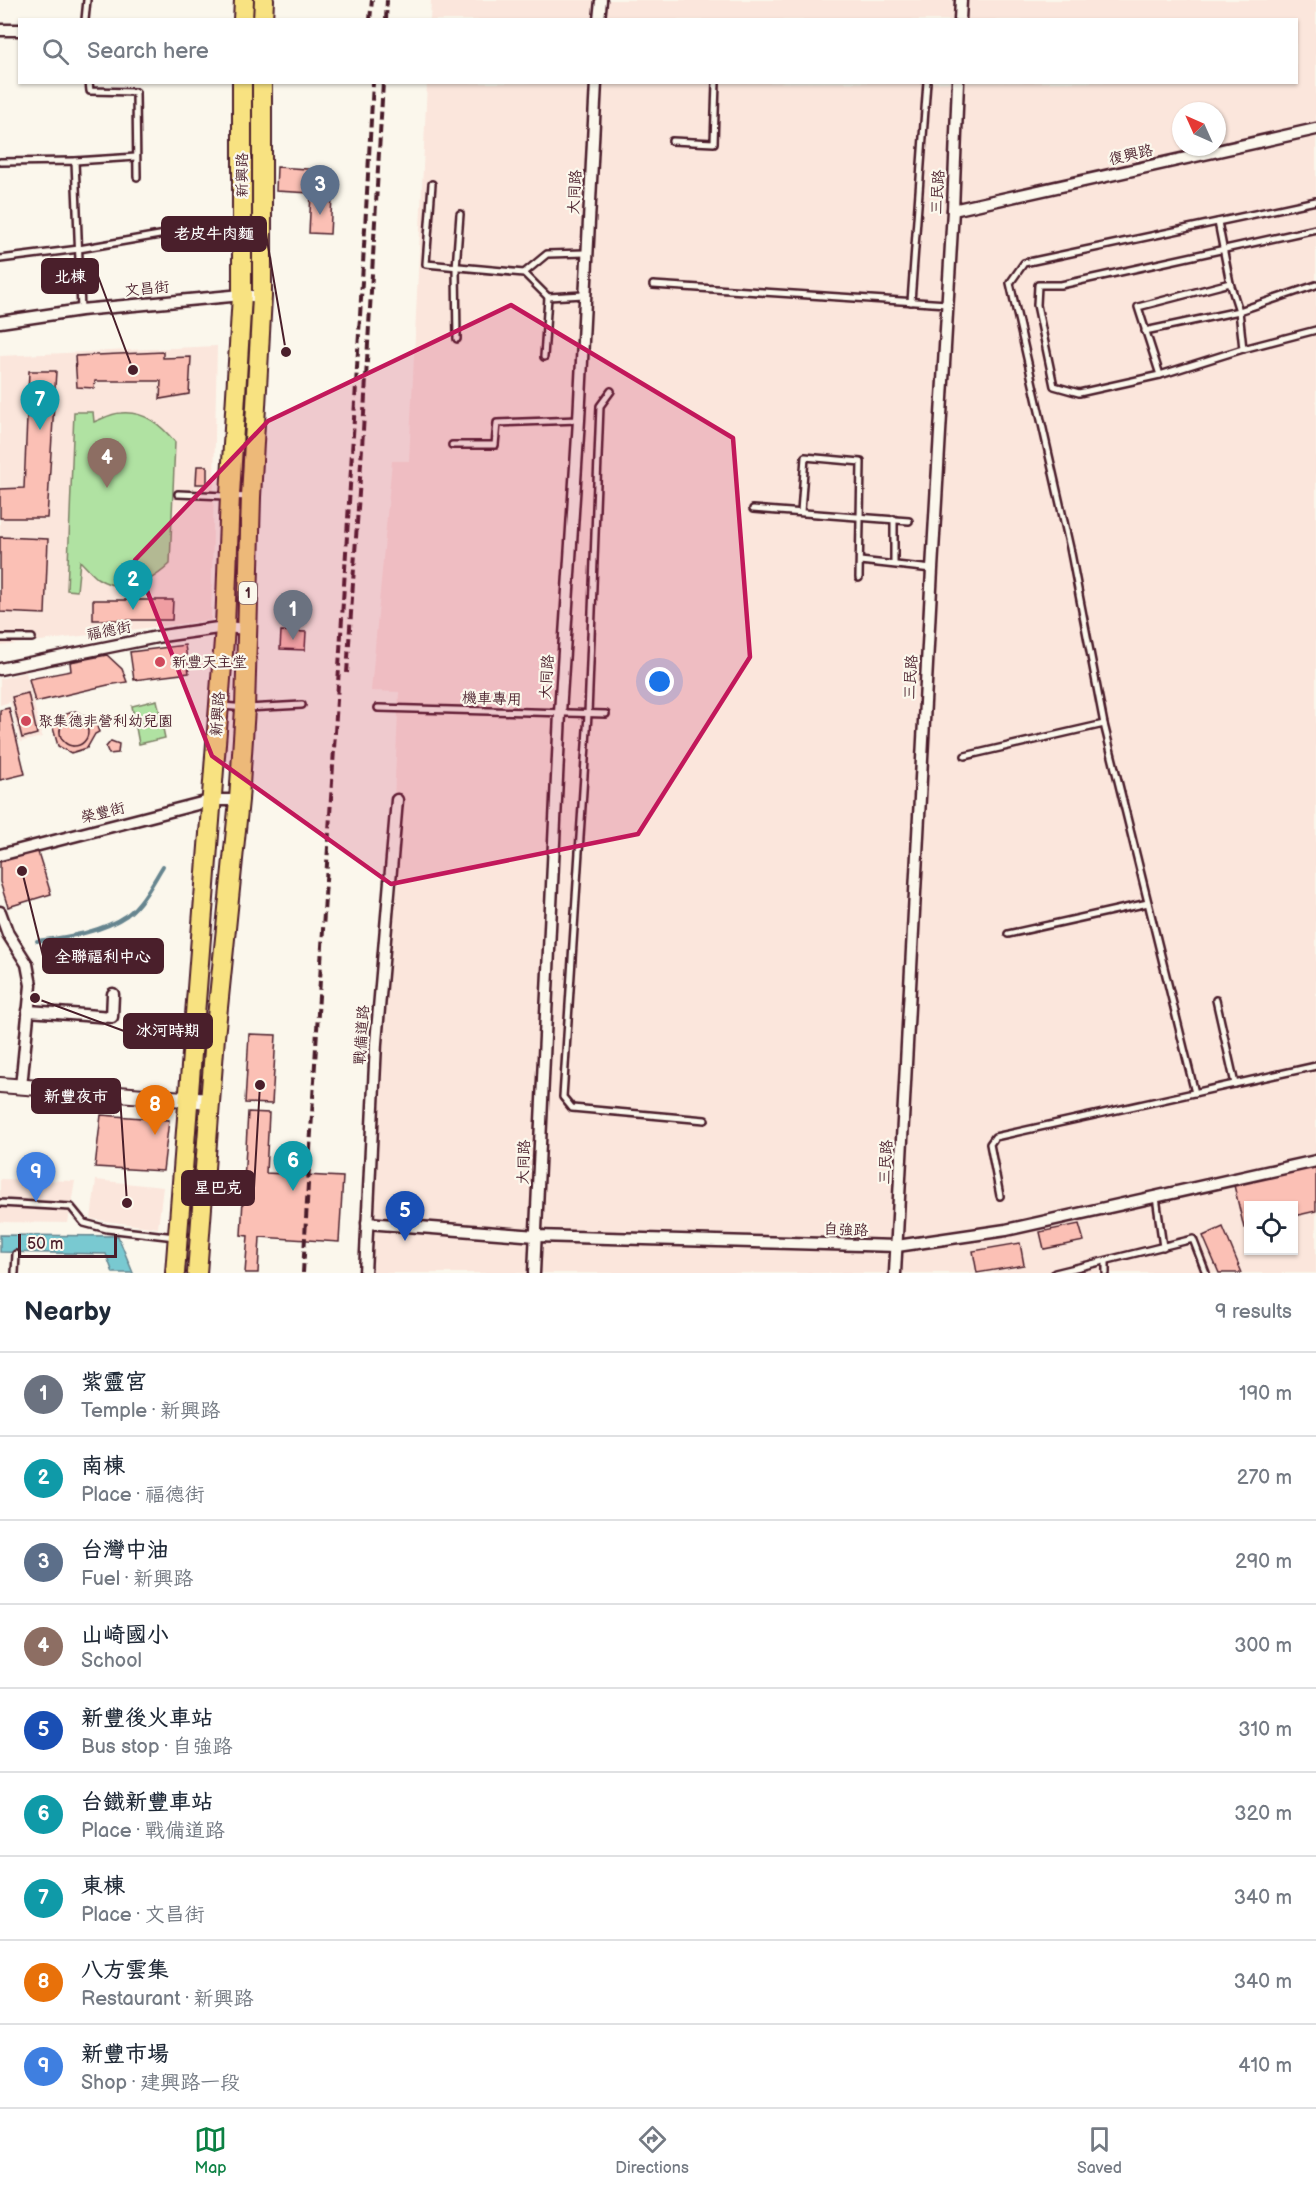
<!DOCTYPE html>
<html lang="en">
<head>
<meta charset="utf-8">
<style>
  body { margin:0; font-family:"Balsamiq Sans","LXGW WenKai TC",sans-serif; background:#f6f6f7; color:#1f2937 }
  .controls { position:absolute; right:18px; bottom:18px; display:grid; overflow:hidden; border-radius:0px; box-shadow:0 2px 4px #0004 }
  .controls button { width:54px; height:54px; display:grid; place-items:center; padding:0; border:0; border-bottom:2px solid #e0e1e3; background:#fff; color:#1f2937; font:30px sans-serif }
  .compass { position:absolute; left:1172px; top:102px; width:54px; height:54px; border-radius:50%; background:#fff; box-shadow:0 2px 4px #0004; rotate:315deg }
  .scale { position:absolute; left:18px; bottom:15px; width:99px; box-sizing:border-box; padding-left:6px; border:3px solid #4a1f2b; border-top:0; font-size:16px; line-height:21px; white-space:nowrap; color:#4a1f2b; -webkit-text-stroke:4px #fbf7ec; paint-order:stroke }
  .you { position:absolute; left:660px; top:682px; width:21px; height:21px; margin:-15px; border:4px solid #fff; border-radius:50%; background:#1a73e8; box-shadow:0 0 0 9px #1a73e833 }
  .badge { display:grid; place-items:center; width:39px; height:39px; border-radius:50%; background:#0b8043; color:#fff; font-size:20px; font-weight:700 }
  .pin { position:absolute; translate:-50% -50px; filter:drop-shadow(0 2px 3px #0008) }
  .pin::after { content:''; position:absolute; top:32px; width:21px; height:18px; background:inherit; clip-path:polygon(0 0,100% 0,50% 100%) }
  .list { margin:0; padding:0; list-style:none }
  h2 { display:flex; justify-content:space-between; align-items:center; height:78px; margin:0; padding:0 24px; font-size:26px }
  h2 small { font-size:20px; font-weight:400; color:#747a83 }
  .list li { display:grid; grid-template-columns:39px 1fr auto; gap:18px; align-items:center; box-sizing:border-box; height:84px; padding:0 24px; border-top:2px solid #e0e1e3 }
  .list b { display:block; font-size:22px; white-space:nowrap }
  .list p { margin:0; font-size:20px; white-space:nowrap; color:#747a83 }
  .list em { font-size:20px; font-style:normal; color:#747a83 }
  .icon { flex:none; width:33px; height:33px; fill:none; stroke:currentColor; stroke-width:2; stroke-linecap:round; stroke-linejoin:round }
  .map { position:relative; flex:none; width:1316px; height:1273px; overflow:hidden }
  .search { position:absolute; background:#fff; box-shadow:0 2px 4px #0004; left:18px; right:18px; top:18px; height:66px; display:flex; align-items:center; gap:15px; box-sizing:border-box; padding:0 21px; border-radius:0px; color:#747a83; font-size:22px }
  .sheet { height:834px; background:#fff }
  nav { display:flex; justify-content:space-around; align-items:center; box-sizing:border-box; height:84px; border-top:2px solid #e0e1e3; background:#fff; font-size:16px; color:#747a83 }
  nav a { display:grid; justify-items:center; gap:3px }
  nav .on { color:#0b8043 }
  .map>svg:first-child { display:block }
</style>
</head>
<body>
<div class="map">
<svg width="1316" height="1273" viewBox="0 0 1316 1273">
  <rect width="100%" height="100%" fill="#fbf7ec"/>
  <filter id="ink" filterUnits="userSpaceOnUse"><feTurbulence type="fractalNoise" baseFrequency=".0167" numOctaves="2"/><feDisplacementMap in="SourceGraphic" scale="12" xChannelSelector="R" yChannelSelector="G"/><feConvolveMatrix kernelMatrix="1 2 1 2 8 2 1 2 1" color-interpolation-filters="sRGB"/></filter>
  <g filter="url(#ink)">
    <g fill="#fbe6dc" fill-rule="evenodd">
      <path d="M431,0h885v1273h-944l27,-581 -28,-1 21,-230h17l18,-378 869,-1v-62h-866zM1181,111h36v36h-36zM1248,1206h46v44h-46z"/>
      <polygon points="217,346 211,620 0,646 0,356"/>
      <polygon points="26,672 42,737 20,742 10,702 0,705 0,679"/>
      <polygon points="0,1179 75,1181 68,1223 0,1222"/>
      <polygon points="96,1180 163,1187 158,1228 91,1219"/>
    </g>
    <g fill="#b0e2a2" stroke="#7d8066" stroke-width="1.5">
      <path d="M74,412h19l1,10c8,-3 18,-9 27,-9 24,-2 40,12 54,29l-5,122c-21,20 -46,31 -73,14 -6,-5 -12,-12 -17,-17l-3,30 -10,-1z"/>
      <polygon points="157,700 165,738 139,744 132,706"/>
    </g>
    <polygon fill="#79c9d1" stroke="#66858f" stroke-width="1.5" points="0,1235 118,1236 133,1273 113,1273 106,1254 0,1252"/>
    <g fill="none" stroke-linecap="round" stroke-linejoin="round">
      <path stroke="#66858f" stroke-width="4" d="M37,941c30,-4 64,-8 90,-26 16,-12 26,-33 36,-49"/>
    </g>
    <g fill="#fbc0b5" stroke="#4a1f2b" stroke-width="1.5" fill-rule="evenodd">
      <polygon points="277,167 322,170 321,196 332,197 330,234 309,233 311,193 276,191"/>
      <polygon points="163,352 163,358 191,357 189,394 160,399 161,381 95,381 94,388 77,387 75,356"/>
      <polygon points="29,371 56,371 47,518 0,518 0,489 24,488"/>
      <polygon points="197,466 207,466 207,484 196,484"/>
      <polygon points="0,537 48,539 45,614 0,612"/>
      <polygon points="93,600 173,600 172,620 93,620"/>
      <polygon points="281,631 306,632 305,650 280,649"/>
      <polygon points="185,645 189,673 134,680 130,652"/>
      <polygon points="107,655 122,669 127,682 108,685 35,702 29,679 71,671 70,662"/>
      <polygon points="28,693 37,734 22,738 12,697"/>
      <polygon points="9,708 25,774 0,780 0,710"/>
      <path d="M75,711l15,8 4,-1 5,14 -4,2 -8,14 -16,5 -13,-7 -5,-18 8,-12zM73,718l9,3 5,11 -2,8 -12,6 -11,-7 -2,-9 4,-8z"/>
      <circle cx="74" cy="732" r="14"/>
      <polygon points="111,741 119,744 118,753 109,754 106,747"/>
      <polygon points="37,849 51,894 8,907 0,882 0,860"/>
      <polygon points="249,1034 276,1035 272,1104 245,1103"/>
      <polygon points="248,1112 269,1113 266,1173 343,1177 339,1242 260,1237 258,1273 245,1273 248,1236 241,1235"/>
      <polygon points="101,1115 169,1120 163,1171 95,1167"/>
      <polygon points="1316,1163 1316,1211 1294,1216 1294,1206 1248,1206 1248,1227 1244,1228 1233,1181"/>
      <polygon points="1079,1224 1084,1241 1044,1249 1040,1232"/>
      <polygon points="1223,1227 1242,1273 1219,1273 1203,1236"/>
      <polygon points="1020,1243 1024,1265 977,1273 973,1251"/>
    </g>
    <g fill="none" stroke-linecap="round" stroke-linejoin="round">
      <defs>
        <g id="service">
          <polyline points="85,20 87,0"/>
          <polyline points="89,82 90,91 136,92 137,177"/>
          <polyline points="672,141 714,143 716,82"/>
          <polyline points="75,161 136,157"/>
          <polyline points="0,162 75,161 81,310"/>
          <polyline points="432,184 426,264 524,273 548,297 584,295"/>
          <polyline points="1218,222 1230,283 1239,311 1243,349"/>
          <polyline points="1316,229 1061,285 1038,285 1037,305 1054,386 1079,393 1160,375 1243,349 1316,330"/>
          <polyline points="0,259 79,249 171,233"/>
          <polyline points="524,273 547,254 586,253"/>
          <polyline points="653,285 947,304"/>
          <polyline points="911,302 927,82"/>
          <polyline points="1145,331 1239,311 1316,285"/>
          <polyline points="457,339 456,268 460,214"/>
          <polyline points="544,357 548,297"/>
          <polyline points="1160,375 1138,307 1230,283"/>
          <polyline points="611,391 600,406 588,714 563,1097 572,1108 705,1120"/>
          <polyline points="452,445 495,445 497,423 579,420"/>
          <polyline points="178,494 249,497"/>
          <polyline points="753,509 909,521"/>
          <polyline points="801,512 805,457 861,462 859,578"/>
          <polyline points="894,519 894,564"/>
          <polyline points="860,561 932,569"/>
          <polyline points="0,638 32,638"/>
          <polyline points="223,706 245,708 302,705"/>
          <polyline points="378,708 606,714"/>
          <polyline points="965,756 1104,724"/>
          <polyline points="1008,934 1148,903"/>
          <polyline points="1216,1000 1235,1084"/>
          <polyline points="1195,1093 1104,724 1070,548 1010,283 1024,263 1316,201"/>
          <polyline points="1000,1196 990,1144 995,1137 1316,1066"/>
          <polyline points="1156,1197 1163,1247"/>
          <polyline points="0,1203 71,1207 84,1223 107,1229 175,1237"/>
          <polyline points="15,1273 16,1254"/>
          <polyline points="1055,1273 1193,1239 1206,1273"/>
          <polyline points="1106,1273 1106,1261"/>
        </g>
        <g id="minor">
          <polyline points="599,20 601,0"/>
          <polyline points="960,20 961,0"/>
          <polyline points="0,30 20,30"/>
          <polyline points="953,210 1316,129"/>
          <polyline points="0,322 81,310 242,295 262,297"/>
          <polyline points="0,669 162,636 225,627 247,629"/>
          <polyline points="0,855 213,800 239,800"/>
          <polyline points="0,912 8,934 27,964 31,985 21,1087"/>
          <polyline points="28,1011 112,1017 113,994"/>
          <polyline points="367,1223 536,1236 897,1246 1006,1230 1316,1161"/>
          <polyline points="365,1273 376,1043 397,800"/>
          <polyline points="534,1273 560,713 579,420 596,82"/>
          <polyline points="895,1273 932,569 953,210 958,82"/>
        </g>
        <polyline id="tertiary" points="0,1085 210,1101"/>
        <g id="primary">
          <polyline points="243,20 244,0"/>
          <polyline points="263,20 264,0"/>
          <polyline points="175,1273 225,627 230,495 242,295 242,82"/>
          <polyline points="197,1273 215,1037 239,800 245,708 251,497 262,297 262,82"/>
        </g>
      </defs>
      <use href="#service" stroke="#4a1f2b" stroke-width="10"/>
      <use href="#minor" stroke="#4a1f2b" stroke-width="15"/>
      <use href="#tertiary" stroke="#4a1f2b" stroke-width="18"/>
      <use href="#primary" stroke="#4a1f2b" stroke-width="22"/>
      <use href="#service" stroke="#fbf7ec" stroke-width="5"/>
      <use href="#minor" stroke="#fbf7ec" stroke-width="10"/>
      <use href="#tertiary" stroke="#fbf7ec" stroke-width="14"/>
      <use href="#primary" stroke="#f8e281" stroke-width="18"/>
      <g stroke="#4a1f2b" stroke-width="4" stroke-dasharray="9 4.5" stroke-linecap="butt">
        <polyline points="370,20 372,0"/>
        <polyline points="386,20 387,0"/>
        <polyline points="347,673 362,448 383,82"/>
        <path d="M303,1273c22,-397 49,-794 70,-1191"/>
      </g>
    </g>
  </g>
  <path fill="#c2185b" fill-opacity="0.2" stroke="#c2185b" stroke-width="4.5" stroke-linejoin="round" d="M511,305l222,133 17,219 -112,177 -247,50 -179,-128 -77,-196 133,-139z"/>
  <g fill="#d1495b" stroke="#fbf7ec" stroke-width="2">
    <circle cx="160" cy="662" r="6"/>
    <circle cx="26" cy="721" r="6"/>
  </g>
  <g text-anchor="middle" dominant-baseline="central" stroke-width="4.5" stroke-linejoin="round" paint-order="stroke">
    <rect fill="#fbf7ec" stroke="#7f6065" stroke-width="1.5" x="239" y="582" width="18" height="22" rx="4.5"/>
    <g font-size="14" font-weight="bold" fill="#4a1f2b">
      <text x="248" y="593">1</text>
    </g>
    <g font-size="15" fill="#4a1f2b" stroke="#fbf7ec">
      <text transform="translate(1131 155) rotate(-13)">復興路</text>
      <text transform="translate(242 175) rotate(-90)">新興路</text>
      <text transform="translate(575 192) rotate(-87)">大同路</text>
      <text transform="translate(938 192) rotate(-87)">三民路</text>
      <text transform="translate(147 289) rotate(-5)">文昌街</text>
      <text transform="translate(109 631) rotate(-11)">福德街</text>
      <text transform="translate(547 677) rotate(-86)">大同路</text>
      <text transform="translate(911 677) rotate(-87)">三民路</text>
      <text transform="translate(492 699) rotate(2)">機車專用</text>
      <text transform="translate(218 714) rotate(-86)">新興路</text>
      <text transform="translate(103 813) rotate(-14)">榮豐街</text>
      <text transform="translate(362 1035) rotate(-86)">戰備道路</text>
      <text transform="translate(524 1162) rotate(-88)">大同路</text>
      <text transform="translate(886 1162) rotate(-87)">三民路</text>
      <text transform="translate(846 1230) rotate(2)">自強路</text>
    </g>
    <g font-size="15" fill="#4a1f2b" stroke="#fbf7ec" text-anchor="start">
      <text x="172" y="662">新豐天主堂</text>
      <text x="38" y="721">聚集德非營利幼兒園</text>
    </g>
  </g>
  <path fill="none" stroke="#4a1f2b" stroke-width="2" d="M286 352L266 234M133 370L98 276M22 871L43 956M35 998L124 1031M127 1203L120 1096M260 1085L254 1188"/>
  <g fill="#4a1f2b" stroke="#fbf7ec" stroke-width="2">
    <circle cx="286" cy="352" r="6"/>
    <circle cx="133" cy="370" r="6"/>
    <circle cx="22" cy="871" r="6"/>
    <circle cx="35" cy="998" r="6"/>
    <circle cx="127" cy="1203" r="6"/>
    <circle cx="260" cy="1085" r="6"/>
  </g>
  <g fill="#4a1f2b" stroke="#4a1f2b" stroke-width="2">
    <rect x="162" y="217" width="104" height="34" rx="6"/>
    <rect x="42" y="259" width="56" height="34" rx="6"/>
    <rect x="43" y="939" width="120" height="34" rx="6"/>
    <rect x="124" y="1014" width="88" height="34" rx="6"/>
    <rect x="32" y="1079" width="88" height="34" rx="6"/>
    <rect x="182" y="1171" width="72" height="34" rx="6"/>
  </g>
  <g font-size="16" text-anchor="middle" font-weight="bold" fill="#fff">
    <text x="214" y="239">老皮牛肉麵</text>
    <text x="70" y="282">北棟</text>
    <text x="103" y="962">全聯福利中心</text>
    <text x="168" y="1036">冰河時期</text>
    <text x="76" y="1102">新豐夜市</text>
    <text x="218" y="1193">星巴克</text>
  </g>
</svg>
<div class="controls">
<button><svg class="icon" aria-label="locate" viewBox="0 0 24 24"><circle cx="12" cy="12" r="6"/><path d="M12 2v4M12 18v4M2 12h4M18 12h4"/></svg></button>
</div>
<svg class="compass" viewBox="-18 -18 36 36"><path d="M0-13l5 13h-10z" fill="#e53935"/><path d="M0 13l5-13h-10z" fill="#747a83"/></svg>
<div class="scale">50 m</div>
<div class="you"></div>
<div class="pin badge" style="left:293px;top:640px;background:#6b7280">1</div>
<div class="pin badge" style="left:133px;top:610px;background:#0f9aa8">2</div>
<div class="pin badge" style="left:320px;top:215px;background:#5c6f8a">3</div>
<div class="pin badge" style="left:107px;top:488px;background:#8d6e63">4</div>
<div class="pin badge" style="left:405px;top:1241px;background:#1a4fb4">5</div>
<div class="pin badge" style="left:293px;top:1191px;background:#0f9aa8">6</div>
<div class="pin badge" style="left:40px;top:430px;background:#0f9aa8">7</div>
<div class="pin badge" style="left:155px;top:1135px;background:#e8710a">8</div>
<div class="pin badge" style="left:36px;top:1202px;background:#3f7fe0">9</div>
<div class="search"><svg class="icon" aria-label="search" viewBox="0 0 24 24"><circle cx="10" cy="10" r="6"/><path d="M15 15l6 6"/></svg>Search here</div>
</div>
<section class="sheet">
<h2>Nearby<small>9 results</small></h2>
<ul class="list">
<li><span class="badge" style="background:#6b7280">1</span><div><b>紫靈宫</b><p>Temple · 新興路</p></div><em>190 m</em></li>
<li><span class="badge" style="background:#0f9aa8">2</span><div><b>南棟</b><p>Place · 福德街</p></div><em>270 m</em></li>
<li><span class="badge" style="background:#5c6f8a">3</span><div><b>台灣中油</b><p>Fuel · 新興路</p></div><em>290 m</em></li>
<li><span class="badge" style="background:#8d6e63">4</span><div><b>山崎國小</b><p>School</p></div><em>300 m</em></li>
<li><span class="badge" style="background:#1a4fb4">5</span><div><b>新豐後火車站</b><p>Bus stop · 自強路</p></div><em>310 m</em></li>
<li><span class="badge" style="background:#0f9aa8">6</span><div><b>台鐵新豐車站</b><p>Place · 戰備道路</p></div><em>320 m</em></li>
<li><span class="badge" style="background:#0f9aa8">7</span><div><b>東棟</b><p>Place · 文昌街</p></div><em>340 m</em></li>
<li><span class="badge" style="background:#e8710a">8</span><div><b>八方雲集</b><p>Restaurant · 新興路</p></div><em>340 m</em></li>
<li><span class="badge" style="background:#3f7fe0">9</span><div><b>新豐市場</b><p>Shop · 建興路一段</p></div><em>410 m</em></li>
</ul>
</section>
<nav>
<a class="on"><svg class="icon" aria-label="map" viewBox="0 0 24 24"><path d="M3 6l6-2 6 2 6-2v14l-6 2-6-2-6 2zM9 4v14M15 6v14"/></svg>Map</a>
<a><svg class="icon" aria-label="directions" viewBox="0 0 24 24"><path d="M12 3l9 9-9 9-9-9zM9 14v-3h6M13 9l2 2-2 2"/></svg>Directions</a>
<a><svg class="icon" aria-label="saved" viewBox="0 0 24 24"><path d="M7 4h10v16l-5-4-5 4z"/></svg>Saved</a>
</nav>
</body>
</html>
